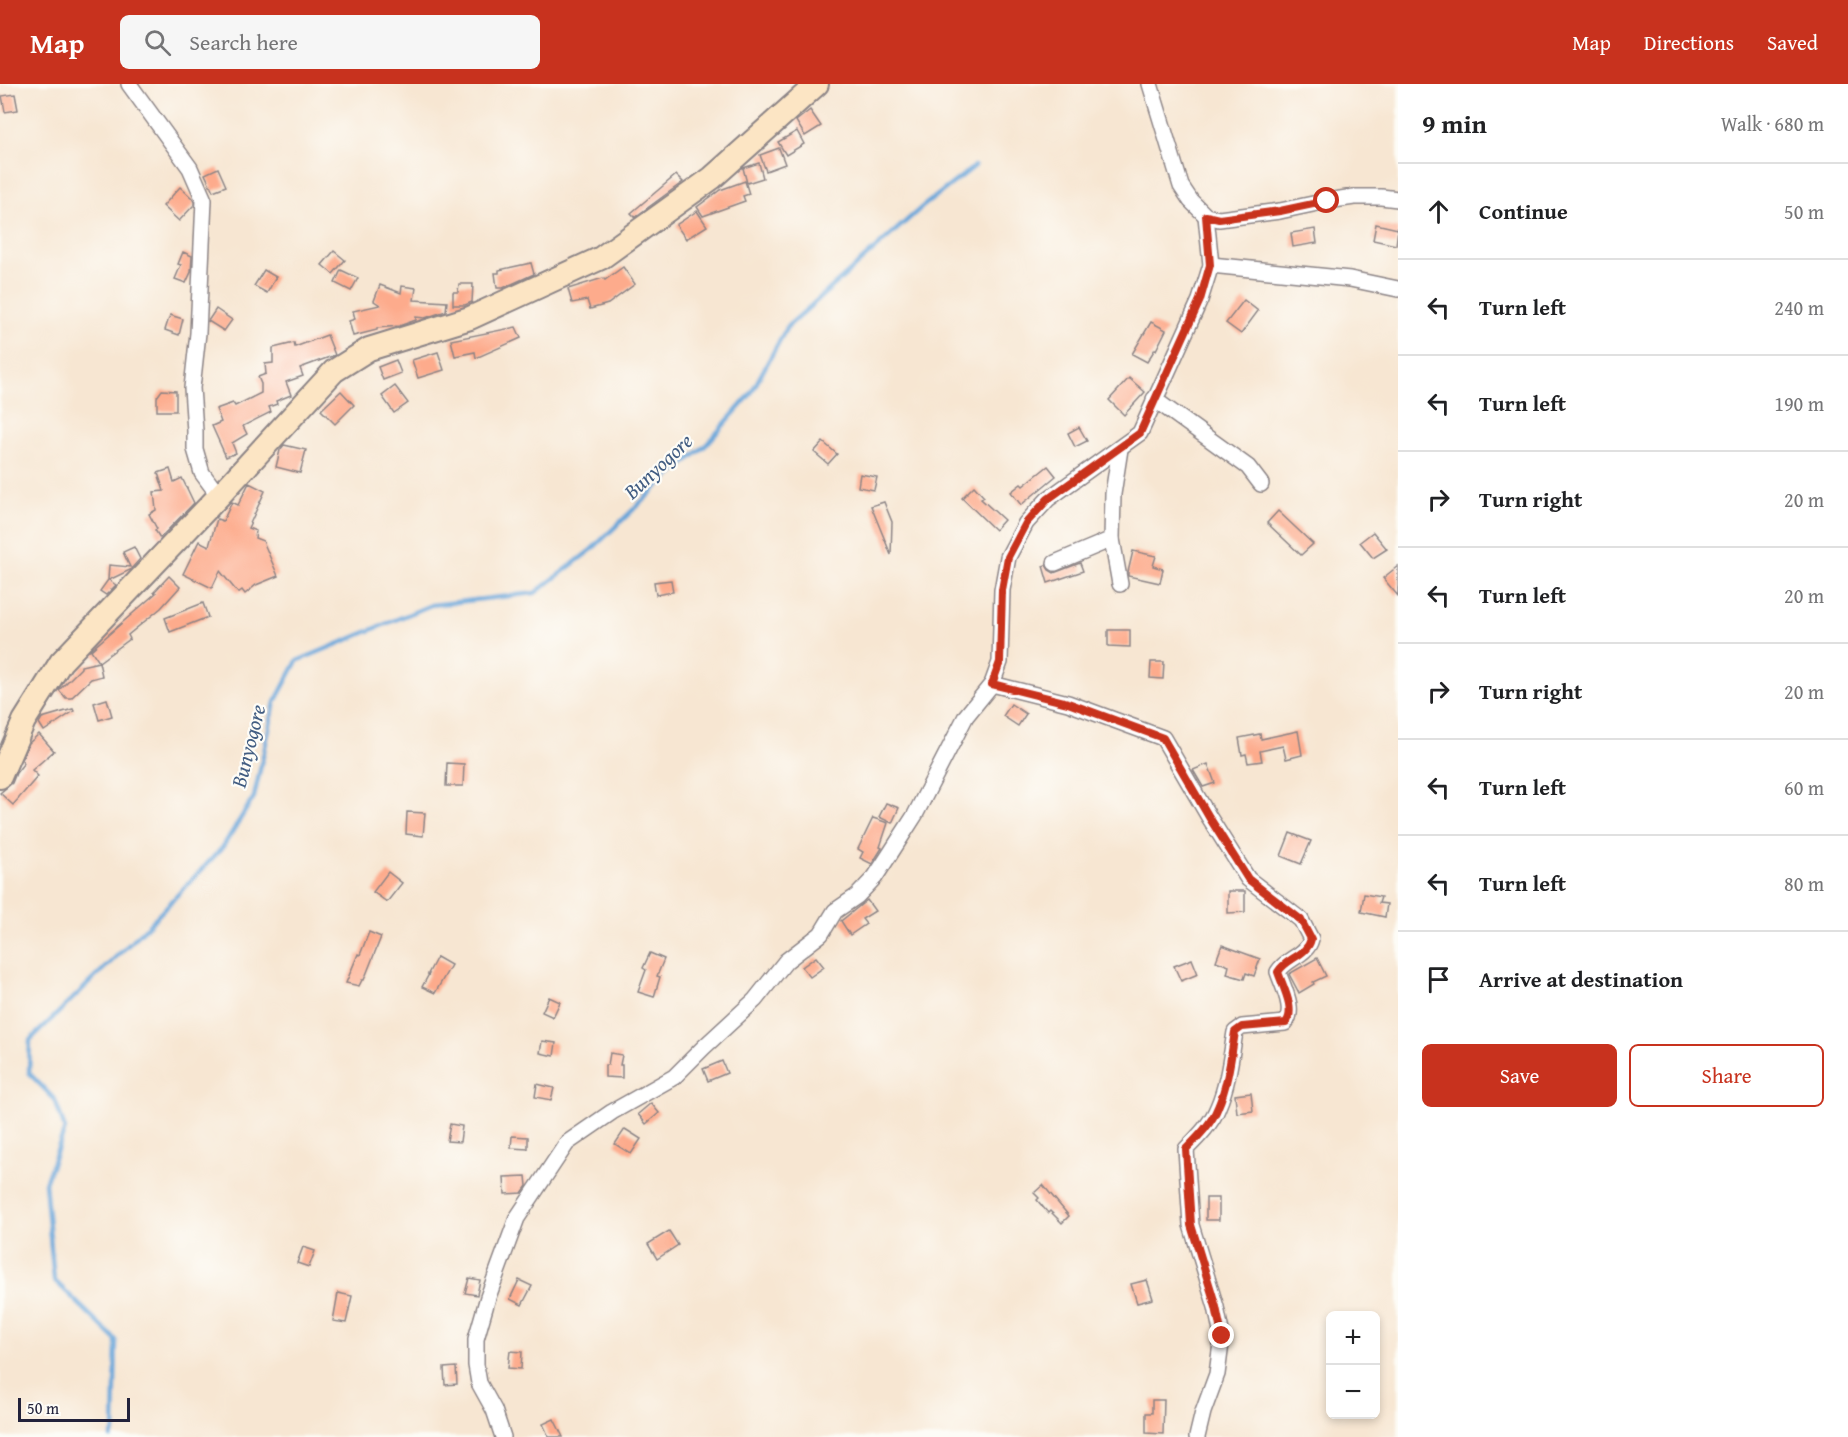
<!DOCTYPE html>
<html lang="en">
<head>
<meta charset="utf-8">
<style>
  body { margin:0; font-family:"Gentium Book Plus",serif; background:#f6f6f6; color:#202124 }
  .controls { position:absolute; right:18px; bottom:18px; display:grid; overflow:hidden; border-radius:9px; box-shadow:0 3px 9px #0003 }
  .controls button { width:54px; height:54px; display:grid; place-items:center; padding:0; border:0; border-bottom:2px solid #e0e0e0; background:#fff; color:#202124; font:30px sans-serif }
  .scale { position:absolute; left:18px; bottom:15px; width:112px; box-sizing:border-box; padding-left:6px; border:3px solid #22223b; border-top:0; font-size:16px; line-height:21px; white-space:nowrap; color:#22223b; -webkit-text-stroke:4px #fdfcf7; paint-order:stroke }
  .stop { position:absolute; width:18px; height:18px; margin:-14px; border:4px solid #c8321e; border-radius:50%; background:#fff }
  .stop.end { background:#c8321e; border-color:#fff; box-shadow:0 2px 6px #0008 }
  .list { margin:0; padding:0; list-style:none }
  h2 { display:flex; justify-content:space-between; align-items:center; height:78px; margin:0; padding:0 24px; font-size:26px }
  h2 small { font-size:20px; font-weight:400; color:#757577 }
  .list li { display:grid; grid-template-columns:39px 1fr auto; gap:18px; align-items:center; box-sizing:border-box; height:96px; padding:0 24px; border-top:2px solid #e0e0e0 }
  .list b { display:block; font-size:22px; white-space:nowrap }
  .list em { font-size:20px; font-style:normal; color:#757577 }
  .actions { display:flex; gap:12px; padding:18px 24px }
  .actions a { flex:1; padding:14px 0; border:2px solid #c8321e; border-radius:9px; text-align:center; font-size:21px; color:#c8321e }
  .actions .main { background:#c8321e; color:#fff }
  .icon { flex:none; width:33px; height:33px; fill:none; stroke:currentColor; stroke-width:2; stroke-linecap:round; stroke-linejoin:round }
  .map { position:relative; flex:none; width:1398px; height:1353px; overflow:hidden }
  header { display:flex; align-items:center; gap:36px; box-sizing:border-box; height:84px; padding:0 30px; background:#c8321e; color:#fff }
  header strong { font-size:28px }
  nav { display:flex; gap:33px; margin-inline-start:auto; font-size:21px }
  .search { width:420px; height:54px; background:#f6f6f6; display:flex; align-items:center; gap:15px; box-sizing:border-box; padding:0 21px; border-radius:9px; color:#757577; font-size:22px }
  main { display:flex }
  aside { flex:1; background:#fff }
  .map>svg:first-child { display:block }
</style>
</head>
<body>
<header>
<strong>Map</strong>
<div class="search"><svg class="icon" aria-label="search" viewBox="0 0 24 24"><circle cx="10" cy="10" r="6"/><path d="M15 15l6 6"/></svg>Search here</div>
<nav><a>Map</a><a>Directions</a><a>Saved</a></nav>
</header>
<main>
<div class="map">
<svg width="1398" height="1353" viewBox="0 0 1398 1353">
  <rect width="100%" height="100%" fill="#fdfcf7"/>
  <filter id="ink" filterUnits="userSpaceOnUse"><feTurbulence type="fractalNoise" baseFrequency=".0167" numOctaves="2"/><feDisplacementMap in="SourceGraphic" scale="12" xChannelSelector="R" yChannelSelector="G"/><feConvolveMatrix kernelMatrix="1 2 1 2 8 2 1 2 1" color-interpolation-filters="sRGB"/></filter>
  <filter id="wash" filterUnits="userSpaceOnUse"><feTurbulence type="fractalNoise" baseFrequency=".008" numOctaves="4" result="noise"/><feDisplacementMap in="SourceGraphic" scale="24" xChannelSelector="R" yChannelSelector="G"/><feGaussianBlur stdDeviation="1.35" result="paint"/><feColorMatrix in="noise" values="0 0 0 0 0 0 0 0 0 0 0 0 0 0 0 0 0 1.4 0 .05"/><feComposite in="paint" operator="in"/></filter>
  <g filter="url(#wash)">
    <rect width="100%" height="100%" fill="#f7e6d2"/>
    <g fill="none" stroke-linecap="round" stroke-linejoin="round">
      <polyline stroke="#68a5d9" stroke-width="4.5" points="111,1353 114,1347 116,1256 54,1196 45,1099 65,1045 55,1016 29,989 30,956 148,842 222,764 254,713 275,618 297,577 431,521 535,509 591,466 659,401 706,361 750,311 787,243 922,123 975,82"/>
    </g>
    <g id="blocks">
      <g fill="#fdab8c">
        <polygon points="15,10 18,26 5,28 2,12"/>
        <polygon points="810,26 821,42 805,52 796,37"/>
        <polygon points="797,47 804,60 786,71 778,58"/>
        <polygon points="779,64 785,80 766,87 760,71"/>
        <polygon points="759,79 763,94 747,99 743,84"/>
        <polygon points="218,84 226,102 213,107 205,90"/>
        <polygon points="676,91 683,98 635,133 631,129"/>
        <polygon points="745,97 749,110 743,112 745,117 703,132 697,123 720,106"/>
        <polygon points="180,103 192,114 194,118 194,121 179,137 163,122"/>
        <polygon points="697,127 707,142 686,155 676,141"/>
        <polygon points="1376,140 1398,145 1396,161 1373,156"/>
        <polygon points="1315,145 1317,159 1293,163 1291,149"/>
        <polygon points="334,167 345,176 333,190 322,181"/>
        <polygon points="183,168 192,172 191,188 186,199 175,195 181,181 178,180"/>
        <polygon points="531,179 534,190 503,204 497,204 495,189 499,189 499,186"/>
        <polygon points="623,183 635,200 608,220 590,225 587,216 572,219 568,205 603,194 605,196"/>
        <polygon points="264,186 276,193 267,209 254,202"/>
        <polygon points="341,186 358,194 351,207 335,199"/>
        <polygon points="459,200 473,200 472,218 465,221 453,221 453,208 458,208"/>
        <polygon points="380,201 401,209 402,202 416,204 414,216 447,218 446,227 425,234 416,233 416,236 399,242 377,244 377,246 353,252 349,237 355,235 353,227 380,221 374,217"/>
        <polygon points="1244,216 1258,227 1241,250 1226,239"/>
        <polygon points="216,225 232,236 224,247 208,237"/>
        <polygon points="170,231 183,235 179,251 165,246"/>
        <polygon points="1151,238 1166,246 1156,266 1155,265 1147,278 1132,270"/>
        <polygon points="516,243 521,254 476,274 475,268 455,272 451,256"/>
        <polygon points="327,251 335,271 300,284 303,292 286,298 291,311 276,317 277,320 269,323 271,328 243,342 247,350 232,359 236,369 226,373 212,342 221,338 216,325 233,319 235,322 261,309 261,300 258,293 266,290 265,280 273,279 273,264 294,259 295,263"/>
        <polygon points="438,268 444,286 418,294 412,276"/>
        <polygon points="396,276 401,289 383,296 378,283"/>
        <polygon points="1129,294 1145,308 1124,331 1109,316"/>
        <polygon points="395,302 408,319 394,329 382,312"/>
        <polygon points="162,306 176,307 176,327 157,327 157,313"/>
        <polygon points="341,307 354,321 335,340 321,326"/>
        <polygon points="1079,343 1087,357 1075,363 1068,349"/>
        <polygon points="823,358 837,370 828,380 814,368"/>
        <polygon points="284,361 306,366 300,389 276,383 280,366"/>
        <polygon points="1048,382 1056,392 1021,421 1011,408 1021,400 1023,402"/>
        <polygon points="170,385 174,398 182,394 194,419 160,454 155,446 157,445 149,430 156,426 154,408 164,407 158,389"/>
        <polygon points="860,390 877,393 874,406 858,403"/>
        <polygon points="249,399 265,407 248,444 256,447 255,454 263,457 278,492 256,501 245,510 242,506 238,509 220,487 212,504 183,490 199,457 209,462 217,435 223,437 232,418 238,421"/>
        <polygon points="974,402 984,413 981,415 1004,436 995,446 962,414"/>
        <polygon points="884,418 892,438 891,471 871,422"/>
        <polygon points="1278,427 1313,460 1301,471 1267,439"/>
        <polygon points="1373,448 1387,465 1373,474 1360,458"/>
        <polygon points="134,463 140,475 130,486 109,496 116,501 106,511 100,507 108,496 109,481 130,483 123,468"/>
        <polygon points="1133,467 1156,472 1153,482 1163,485 1160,499 1128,492 1128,488"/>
        <polygon points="1080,479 1083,487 1048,499 1043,482 1046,481 1049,486 1054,489"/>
        <polygon points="1398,482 1398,512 1383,494"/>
        <polygon points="169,492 180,503 161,524 128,551 130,555 99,578 91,566 156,509 154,508"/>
        <polygon points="671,496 673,508 656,511 654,498"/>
        <polygon points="203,519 208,533 170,548 165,534"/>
        <polygon points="1108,546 1130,546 1130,563 1108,562"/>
        <polygon points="99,578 102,592 91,595 71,614 66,614 59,606 81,584 81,582"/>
        <polygon points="1151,578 1164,578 1163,595 1150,594"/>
        <polygon points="107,615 112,632 99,636 94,619"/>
        <polygon points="1011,620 1026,630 1018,642 1003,632"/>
        <polygon points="73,625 74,627 44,647 39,639 42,634"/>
        <polygon points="1298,647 1302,671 1286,675 1283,662 1260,667 1262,677 1248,679 1246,670 1242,671 1239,654 1260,650 1261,655"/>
        <polygon points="39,650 54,667 32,686 38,692 13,721 0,709 12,699 16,689 24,679 22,676 29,659"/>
        <polygon points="447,679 464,680 463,702 446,702"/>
        <polygon points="1208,680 1215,699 1203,703 1193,686"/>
        <polygon points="886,719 899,724 892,739 879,733"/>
        <polygon points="407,728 425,729 423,752 406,750"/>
        <polygon points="873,734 888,739 880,763 882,764 872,780 860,774 863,768 858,765"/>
        <polygon points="1290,749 1311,757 1301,780 1281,772"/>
        <polygon points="388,788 402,799 387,818 373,808"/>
        <polygon points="1228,807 1245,807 1245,828 1228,829"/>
        <polygon points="1364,810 1381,813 1379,819 1387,820 1385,833 1361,828"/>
        <polygon points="867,816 875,827 862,835 866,840 850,851 841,837"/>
        <polygon points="369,848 381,853 364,896 362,896 359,902 346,899 358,870 360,871"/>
        <polygon points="1222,861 1260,875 1254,892 1246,889 1244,895 1227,890 1229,882 1216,877"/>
        <polygon points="650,869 664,875 657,892 660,893 654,913 638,908 646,886 643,884"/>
        <polygon points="437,873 451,881 435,909 422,903 429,890 428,890"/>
        <polygon points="816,873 824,883 810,893 802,883"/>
        <polygon points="1317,874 1326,892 1313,898 1314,900 1299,909 1289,890"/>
        <polygon points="1192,875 1198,890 1181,897 1174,882"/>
        <polygon points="549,913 560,918 553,933 542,928"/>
        <polygon points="542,957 556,959 554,972 540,969"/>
        <polygon points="610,969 622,971 620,981 622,981 622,994 605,993 605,981 608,981"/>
        <polygon points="722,977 727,989 708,997 703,985"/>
        <polygon points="537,1000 554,1004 551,1016 535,1013"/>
        <polygon points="1251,1009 1253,1027 1237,1029 1235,1011"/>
        <polygon points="651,1019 659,1029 646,1040 638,1030"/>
        <polygon points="450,1040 462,1042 460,1058 447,1057"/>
        <polygon points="625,1045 641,1055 631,1070 615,1060"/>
        <polygon points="512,1052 528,1053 528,1065 511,1064"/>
        <polygon points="526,1092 527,1102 522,1109 505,1110 504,1093"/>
        <polygon points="1043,1101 1069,1132 1062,1139 1050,1127 1048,1129 1037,1116 1039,1114 1034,1109"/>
        <rect x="1206" y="1114" width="13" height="22"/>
        <polygon points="669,1147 678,1161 657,1175 648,1160"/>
        <polygon points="303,1163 315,1167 309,1183 297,1179"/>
        <polygon points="469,1194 480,1196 477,1211 465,1209"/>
        <polygon points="519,1196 532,1202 522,1221 510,1215"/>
        <polygon points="1147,1196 1153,1215 1137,1219 1131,1200"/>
        <polygon points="338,1209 352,1212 346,1239 333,1237"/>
        <polygon points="510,1267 522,1268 521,1285 508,1284"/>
        <polygon points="456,1283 457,1300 445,1301 444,1284"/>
        <polygon points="1152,1316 1164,1316 1163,1350 1146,1349 1146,1329 1152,1329"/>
        <polygon points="554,1335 563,1353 549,1353 543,1340"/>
      </g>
    </g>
  </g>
  <g filter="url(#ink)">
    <use href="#blocks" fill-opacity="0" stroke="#8c8486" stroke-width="1.5"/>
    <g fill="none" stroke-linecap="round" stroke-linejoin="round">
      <defs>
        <g id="minor">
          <polyline points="129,0 190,84 204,116 198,249 192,304 195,347 195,365 202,389 219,412"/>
          <polyline points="1150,0 1181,102 1191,117 1206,132 1219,135 1280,127 1327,117 1354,113 1381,113 1398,115"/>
          <polyline points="1211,181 1350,195 1398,205"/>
          <polyline points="1154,315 1248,383 1261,400"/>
          <polyline points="1120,365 1113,410 1112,455 1120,500"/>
          <polyline points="1055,479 1112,455"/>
          <path d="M992,600l76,19 95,35 46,79 39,62 53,41 10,19c-4,17 -25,19 -33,33 5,15 18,38 7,51l-43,4 -7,5c-4,25 -7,52 -17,75 -6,16 -20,30 -32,42l5,76 25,82 6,29 -5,38 -14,38 -6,25"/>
          <polyline points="503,1353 494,1326 479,1299 476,1281 476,1255 488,1213 517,1134 567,1059 612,1028 674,993 704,963 755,916 786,877 821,850 835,827 857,812 875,793 890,770 915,731 966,632 992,600 1000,578 1002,506 1008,473 1026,439 1048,415 1140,349 1200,216 1211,181 1206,132"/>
        </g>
        <polyline id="secondary" points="0,693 24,637 61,578 219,412 334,287 369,265 470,234 601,174 712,94 817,0"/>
      </defs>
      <use href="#minor" stroke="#8c8486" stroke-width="18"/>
      <use href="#secondary" stroke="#8c8486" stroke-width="26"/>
      <use href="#minor" stroke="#fff" stroke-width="15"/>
      <use href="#secondary" stroke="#fce5c4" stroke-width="22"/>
    </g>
  </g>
  <g fill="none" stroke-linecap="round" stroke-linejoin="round" filter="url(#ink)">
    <path stroke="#c8321e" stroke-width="8" d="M1222,1252l-6,-29 -25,-82 -5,-76c12,-12 26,-26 32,-42 10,-23 13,-50 17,-75l7,-5 44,-4c10,-13 -3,-36 -8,-51 8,-14 29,-16 33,-33l-10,-19 -53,-41 -39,-62 -46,-79 -95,-35 -76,-19 8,-22 2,-72 6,-33 18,-34 22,-24 92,-66 60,-133 10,-35 -4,-49 13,3 61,-8 47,-10"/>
  </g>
  <g text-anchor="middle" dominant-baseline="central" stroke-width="4.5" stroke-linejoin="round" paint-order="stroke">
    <g font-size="21" font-style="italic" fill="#425d82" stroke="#fdfcf7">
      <text transform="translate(658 382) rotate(-43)">Bunyogore</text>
      <text transform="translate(248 662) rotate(-76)">Bunyogore</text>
    </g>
  </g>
</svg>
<div class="controls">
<button>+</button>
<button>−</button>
</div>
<div class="scale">50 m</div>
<div class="stop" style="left:1327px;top:117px"></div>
<div class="stop end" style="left:1222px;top:1252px"></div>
</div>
<aside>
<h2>9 min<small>Walk · 680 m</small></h2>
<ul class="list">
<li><svg class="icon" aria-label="ahead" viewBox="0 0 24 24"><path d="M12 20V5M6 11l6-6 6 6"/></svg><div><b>Continue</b></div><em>50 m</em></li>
<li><svg class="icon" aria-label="left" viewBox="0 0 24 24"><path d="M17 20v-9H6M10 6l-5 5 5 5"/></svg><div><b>Turn left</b></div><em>240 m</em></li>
<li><svg class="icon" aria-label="left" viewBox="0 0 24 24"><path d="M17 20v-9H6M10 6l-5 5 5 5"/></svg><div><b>Turn left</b></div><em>190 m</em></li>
<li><svg class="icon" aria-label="right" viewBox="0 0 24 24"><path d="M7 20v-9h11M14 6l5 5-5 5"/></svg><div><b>Turn right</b></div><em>20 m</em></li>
<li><svg class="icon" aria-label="left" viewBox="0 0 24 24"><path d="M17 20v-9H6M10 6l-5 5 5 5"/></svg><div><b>Turn left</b></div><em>20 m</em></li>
<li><svg class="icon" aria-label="right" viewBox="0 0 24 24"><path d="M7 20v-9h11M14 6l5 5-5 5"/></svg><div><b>Turn right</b></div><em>20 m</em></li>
<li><svg class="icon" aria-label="left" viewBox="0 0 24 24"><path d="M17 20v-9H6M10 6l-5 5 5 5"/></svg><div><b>Turn left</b></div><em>60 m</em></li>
<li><svg class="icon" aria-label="left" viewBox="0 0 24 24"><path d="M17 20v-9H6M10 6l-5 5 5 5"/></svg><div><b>Turn left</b></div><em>80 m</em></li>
<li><svg class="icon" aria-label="arrive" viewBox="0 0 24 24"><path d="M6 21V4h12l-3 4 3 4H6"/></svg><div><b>Arrive at destination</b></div></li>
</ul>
<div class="actions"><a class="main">Save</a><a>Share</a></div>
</aside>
</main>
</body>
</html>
